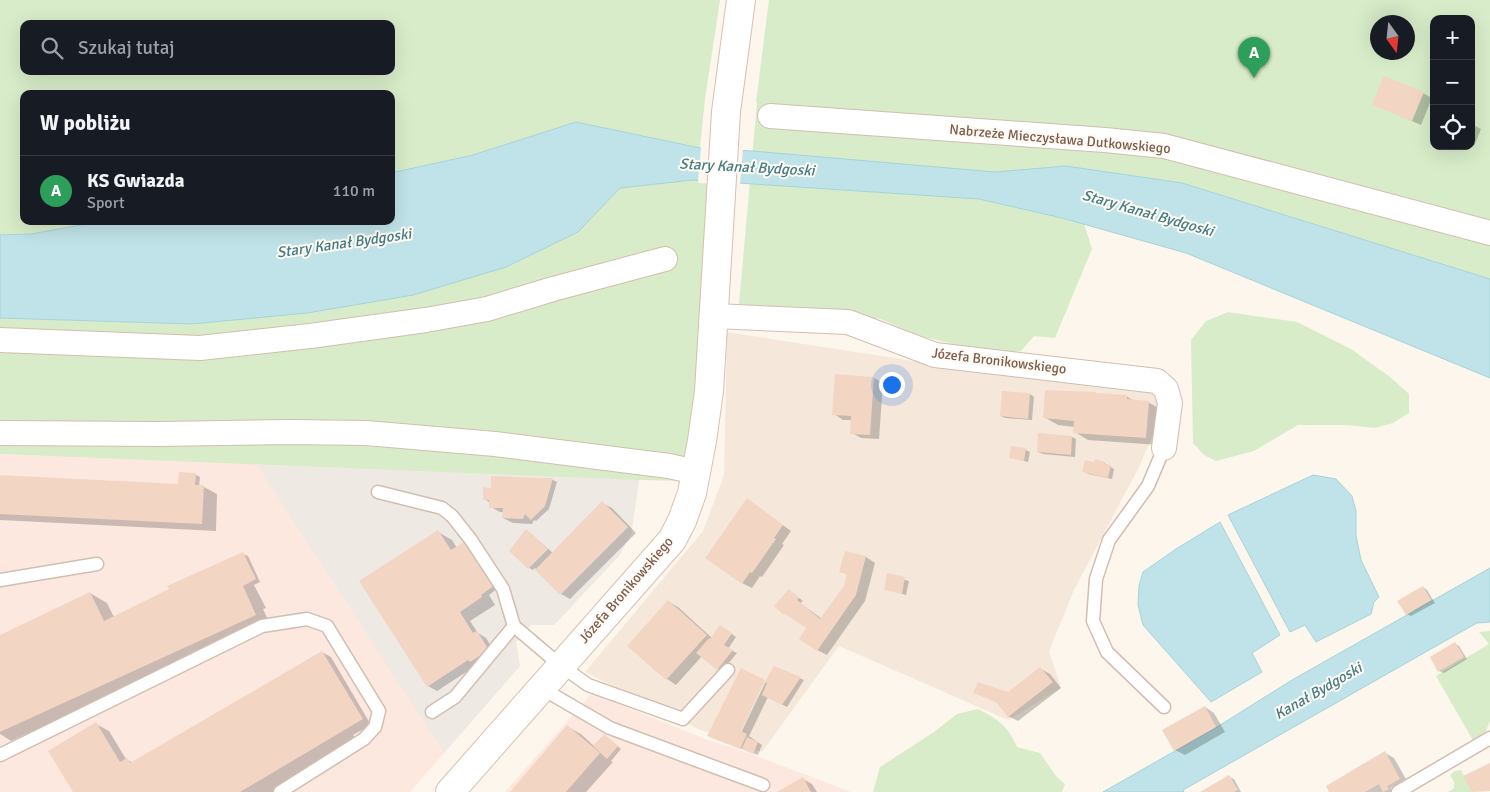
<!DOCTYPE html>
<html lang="pl">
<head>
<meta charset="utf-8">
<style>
  body { margin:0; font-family:Signika,sans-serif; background:#242831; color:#f1f3f6 }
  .controls { position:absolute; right:15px; top:15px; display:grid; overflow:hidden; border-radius:10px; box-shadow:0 5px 20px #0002 }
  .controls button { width:45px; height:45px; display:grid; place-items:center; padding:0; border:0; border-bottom:1px solid #363941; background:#171b24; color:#f1f3f6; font:25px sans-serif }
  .compass { position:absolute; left:1370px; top:15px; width:45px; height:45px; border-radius:50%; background:#171b24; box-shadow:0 5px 20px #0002; rotate:165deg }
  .you { position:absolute; left:891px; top:384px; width:18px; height:18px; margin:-12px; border:4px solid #fff; border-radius:50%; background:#1a73e8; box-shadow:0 0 0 8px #1a73e833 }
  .badge { display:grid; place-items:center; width:32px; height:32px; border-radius:50%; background:#db2777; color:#fff; font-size:16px; font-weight:700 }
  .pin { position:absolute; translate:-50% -41px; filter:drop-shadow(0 1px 2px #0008) }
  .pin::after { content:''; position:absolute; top:26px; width:18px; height:15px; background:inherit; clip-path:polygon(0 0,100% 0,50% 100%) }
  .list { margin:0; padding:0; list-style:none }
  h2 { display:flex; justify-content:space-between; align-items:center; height:65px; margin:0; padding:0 20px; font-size:21px }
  h2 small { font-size:16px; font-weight:400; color:#9ea1a6 }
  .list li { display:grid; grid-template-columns:32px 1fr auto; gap:15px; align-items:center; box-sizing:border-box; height:70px; padding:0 20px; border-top:1px solid #363941 }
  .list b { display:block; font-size:19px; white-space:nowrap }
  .list p { margin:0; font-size:16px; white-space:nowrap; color:#9ea1a6 }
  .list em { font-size:16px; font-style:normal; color:#9ea1a6 }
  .icon { flex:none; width:28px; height:28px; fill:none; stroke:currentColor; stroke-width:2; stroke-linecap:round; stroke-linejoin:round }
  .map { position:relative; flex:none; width:1490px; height:792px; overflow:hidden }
  .search { position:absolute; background:#171b24; box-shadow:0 5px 20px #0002; left:20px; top:20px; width:375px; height:55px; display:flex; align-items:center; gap:12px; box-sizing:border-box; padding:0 18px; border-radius:10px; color:#9ea1a6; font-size:19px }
  .panel { position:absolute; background:#171b24; box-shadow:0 5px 20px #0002; left:20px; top:90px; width:375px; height:135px; border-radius:10px }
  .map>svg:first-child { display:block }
</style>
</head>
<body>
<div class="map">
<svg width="1490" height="792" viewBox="0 0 1490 792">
  <rect width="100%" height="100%" fill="#fdf6ec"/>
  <polygon fill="#f5e8da" points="727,332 926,363 1160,392 1162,415 1138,469 1074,590 1049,651 1061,688 1008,720 839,646 762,752 698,729 585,672 703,531 724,475"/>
  <g fill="#fde8e0">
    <polygon points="0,454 435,471 639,480 631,535 619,556 554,625 531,625 516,642 520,666 410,792 0,792"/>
    <polygon points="592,693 710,741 743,751 851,792 505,792"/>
  </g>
  <polygon fill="#efe9e4" points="257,465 435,471 639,480 631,535 619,556 554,625 531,625 516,642 520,666 444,753"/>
  <g fill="#d8ecc9" fill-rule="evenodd">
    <path d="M0,0h720l-15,99 -5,49 -124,-26 -103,33 -82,18v-79h-367v127h79l-72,13 -31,1zM24,24h367v47h-367z"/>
    <path d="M769,0h721v279l-308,-96 -116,-17 26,83 -37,89 -21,-2 -13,15 -14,3 -55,-10 -38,-10 -33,-15 -142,-15 18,-201 -1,-1zM1434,19h37v127h-37zM1378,22h30v30h-30z"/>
    <polygon points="693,180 722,181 695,481 639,480 0,454 0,318 192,324 578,232 620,188"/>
    <polygon points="1228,312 1297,322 1351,349 1390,377 1409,394 1409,413 1393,423 1375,428 1346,425 1298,425 1254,451 1216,461 1204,455 1193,443 1191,340 1206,321"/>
    <polygon points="1490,631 1490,721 1485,733 1474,742 1436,676 1489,644 1479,632"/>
    <path d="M978,709c21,11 30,17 39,38l23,6 16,23 9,8 -3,8h-189l7,-25 54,-35 23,-18z"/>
    <polygon points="1461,770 1472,792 1448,792 1454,788 1454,782 1450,775 1455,771"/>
  </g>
  <g fill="#bfe3e8" stroke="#a5d3da">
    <polygon points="576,122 700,148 752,151 995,172 1066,166 1182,183 1490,279 1490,378 1186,253 1062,218 979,199 693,180 620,188 578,232 506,267 413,295 307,313 192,324 0,318 0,235 31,234 103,221 391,221 391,173 473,155"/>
    <polygon points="1313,475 1336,479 1352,496 1356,511 1356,536 1361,560 1379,597 1374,602 1371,614 1316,642 1305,625 1290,632 1228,515"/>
    <polygon points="1220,522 1280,635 1252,653 1262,672 1211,702 1143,625 1138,605 1139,586 1143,572 1176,549"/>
    <polygon points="1490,568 1490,622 1477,623 1452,637 1183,790 1184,792 1103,792 1217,727 1292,680"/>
  </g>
  <polygon fill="#fdf6ec" points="701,146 743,148 740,185 698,183"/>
  <g fill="#0003">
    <polygon points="1423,93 1432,98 1421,125 1373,104"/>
    <polygon points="1471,124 1481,129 1474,146 1471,144"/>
    <polygon points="874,378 883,383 879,439 861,438 852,433 852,420 843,420 834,414"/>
    <polygon points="1030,394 1034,397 1032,420 1005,418 1001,416"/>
    <polygon points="1126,396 1134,401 1148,402 1162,410 1159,445 1088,440 1075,432 1075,427 1058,425 1044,417"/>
    <polygon points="1072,437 1076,439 1075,457 1043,454 1038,452"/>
    <polygon points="1026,450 1030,452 1028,462 1010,457"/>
    <polygon points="1104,463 1114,469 1112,479 1088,474 1084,471"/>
    <polygon points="180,474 196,475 200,477 199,486 204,487 217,494 216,531 0,520 0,477 183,486"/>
    <polygon points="492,478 553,480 557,482 549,509 536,521 534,520 532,524 513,523 503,518 504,512 500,512 491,507 491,503 484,499 492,489"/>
    <polygon points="748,500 791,531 782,544 784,545 762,577 760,576 752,588 742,583"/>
    <polygon points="602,503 612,508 636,533 570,599 561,594 535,568 533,570 529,568 530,533 553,553"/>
    <polygon points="438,532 452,540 457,548 498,588 489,595 495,605 470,621 478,633 486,638 497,656 477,665 437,691 428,686"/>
    <polygon points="846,553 866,557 875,563 865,601 827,655 817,650 789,590 803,601 800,603 822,619 845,586 848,575 841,571"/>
    <polygon points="243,554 248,556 260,582 254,585 266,608 263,609 269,622 11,741 0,734 0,636 90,593 107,603 114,617"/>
    <polygon points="888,575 909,581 906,595 886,589"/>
    <polygon points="1423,587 1427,590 1435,603 1411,616 1407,614"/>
    <polygon points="669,602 678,607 712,638 725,629 736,637 728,649 737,653 722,671 702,656 676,685 667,679 629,645"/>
    <polygon points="1455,644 1459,646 1467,659 1444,673 1439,671"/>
    <polygon points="322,652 331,657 371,725 353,735 357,742 274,792 74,792 96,724 109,731 126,759 133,763"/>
    <polygon points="774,667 804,680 787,707 768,697 749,736 762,745 758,755 718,740 708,735 739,737 766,681"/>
    <polygon points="1041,669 1050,674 1061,688 1018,721 1008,716 998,702"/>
    <polygon points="1205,707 1214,713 1225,732 1185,755 1175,750"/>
    <polygon points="568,727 581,734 594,746 608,738 621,749 611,761 613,762 586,792 511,792"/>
    <polygon points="1385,753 1394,758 1406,779 1391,788 1392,792 1331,792"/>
    <polygon points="1229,777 1234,779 1241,792 1202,792"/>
    <polygon points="803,779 812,784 817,792 780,792"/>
  </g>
  <g fill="#f3d5c3">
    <polygon points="1384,76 1424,92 1412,121 1372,105"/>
    <polygon points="835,374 874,377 870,435 850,434 851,416 832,415"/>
    <polygon points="1045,390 1096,392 1096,393 1127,395 1127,399 1149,401 1146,438 1073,433 1074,421 1043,418"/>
    <polygon points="1002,391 1030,393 1028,419 1000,416"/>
    <polygon points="1038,433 1072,436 1071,455 1037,452"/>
    <polygon points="1011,446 1026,448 1024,461 1009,458"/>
    <polygon points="1095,459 1105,462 1104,464 1111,465 1108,478 1082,472 1085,460 1094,462"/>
    <polygon points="179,472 196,473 195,485 204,485 202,524 0,514 0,475 178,484"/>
    <polygon points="491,476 538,478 553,478 545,506 531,520 525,514 523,519 502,518 503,508 489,508 489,500 483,500 483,487 491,488"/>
    <polygon points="747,498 783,525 774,538 776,539 752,573 750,572 742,584 705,558"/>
    <polygon points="602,501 628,527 560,595 535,570"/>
    <polygon points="526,529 548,549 528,569 509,551"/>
    <polygon points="438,530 451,550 466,541 495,585 481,595 482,597 460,612 473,633 477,631 489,650 470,662 468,660 427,687 359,581"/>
    <polygon points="845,551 866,556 856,595 817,651 799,639 806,628 785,614 784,615 774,606 789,589 799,598 797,600 820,619 844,586 847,574 839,572"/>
    <polygon points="243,552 256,579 243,586 256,615 0,732 0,635 90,592 104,621 169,589 167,586"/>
    <polygon points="887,573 905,577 902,594 884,590"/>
    <polygon points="1423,586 1431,600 1406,615 1397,601"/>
    <polygon points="668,600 707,635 666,680 627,646"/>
    <polygon points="720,625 732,633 724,645 733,650 717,670 696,653 709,638 710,639"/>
    <polygon points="1455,642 1464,657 1438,672 1430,657"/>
    <polygon points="322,651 363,719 240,792 73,792 48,751 96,722 120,762 127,758 130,763"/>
    <polygon points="774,666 801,677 782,705 762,695 767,683 765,682"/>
    <polygon points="1040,667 1053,682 1008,717 996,702 973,693 978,682 1008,692"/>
    <polygon points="741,668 765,680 741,731 747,734 740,749 707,736"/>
    <polygon points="1205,706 1216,727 1174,751 1162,730"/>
    <polygon points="567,725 600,753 566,792 510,792"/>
    <polygon points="604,734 618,746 607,759 593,746"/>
    <polygon points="747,737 758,742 753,754 742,749"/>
    <polygon points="1385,751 1400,779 1387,786 1389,789 1383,792 1379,784 1365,792 1329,792 1326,786"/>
    <polygon points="1490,763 1490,791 1472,792 1463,776"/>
    <polygon points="1229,775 1238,790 1234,792 1200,792"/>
    <polygon points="803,777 811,792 777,792"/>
  </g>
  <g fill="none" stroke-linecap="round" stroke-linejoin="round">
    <defs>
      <g id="lane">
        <polyline points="378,492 442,508 452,516 471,540 503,589 514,626"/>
        <polyline points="0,580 97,564"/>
        <polyline points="541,688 610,728 763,785"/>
        <polyline points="1164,707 1107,652 1093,621 1096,579 1109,540 1148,486 1164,448"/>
        <polyline points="432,712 455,697 514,626 560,665 588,685 683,719 728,670"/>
        <polyline points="0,755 262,626 307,619 327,626 379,711 375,727 364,739 280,792"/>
        <polyline points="1398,792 1490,738"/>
      </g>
      <g id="street">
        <polyline points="770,116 1105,140 1164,146 1490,233"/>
        <polyline points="714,316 848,322 935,355 1157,381 1166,389 1170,403 1164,448"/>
        <polyline points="0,340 200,348 310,336 426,320 487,309 553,289 665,259"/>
        <polyline points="0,433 158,434 291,432 366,433 495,444 669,466 696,472"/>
      </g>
      <polyline id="secondary" points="450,792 672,540 682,521 692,493 702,441 709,391 726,112 741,0"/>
    </defs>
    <use href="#lane" stroke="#d1beb0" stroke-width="15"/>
    <use href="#street" stroke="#d1beb0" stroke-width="26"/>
    <use href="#secondary" stroke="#d6c0b0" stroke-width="30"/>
    <use href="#lane" stroke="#fff" stroke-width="12"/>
    <use href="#street" stroke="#fff" stroke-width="24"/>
    <use href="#secondary" stroke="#fff" stroke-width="28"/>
  </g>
  <g text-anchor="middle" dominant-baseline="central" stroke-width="4" stroke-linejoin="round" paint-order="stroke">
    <g font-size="14" fill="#7a5c4d" stroke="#fffaf3">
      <text transform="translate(1060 139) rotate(5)">Nabrzeże Mieczysława Dutkowskiego</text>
      <text transform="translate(999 361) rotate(7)">Józefa Bronikowskiego</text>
      <text transform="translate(626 590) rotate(-49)">Józefa Bronikowskiego</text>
    </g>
    <g font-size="15" font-style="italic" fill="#437c86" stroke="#fffaf3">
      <text transform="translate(747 167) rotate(3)">Stary Kanał Bydgoski</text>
      <text transform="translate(1148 213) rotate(16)">Stary Kanał Bydgoski</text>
      <text transform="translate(344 243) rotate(-8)">Stary Kanał Bydgoski</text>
      <text transform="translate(1318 691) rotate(-30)">Kanał Bydgoski</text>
    </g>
  </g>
</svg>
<div class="controls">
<button>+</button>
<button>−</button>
<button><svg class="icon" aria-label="locate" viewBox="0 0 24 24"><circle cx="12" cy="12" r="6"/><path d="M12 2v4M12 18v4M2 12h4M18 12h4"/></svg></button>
</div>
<svg class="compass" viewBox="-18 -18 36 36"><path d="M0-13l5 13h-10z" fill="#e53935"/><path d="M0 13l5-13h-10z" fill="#9ea1a6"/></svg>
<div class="you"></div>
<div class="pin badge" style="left:1254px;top:78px;background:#2e9e5b">A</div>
<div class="search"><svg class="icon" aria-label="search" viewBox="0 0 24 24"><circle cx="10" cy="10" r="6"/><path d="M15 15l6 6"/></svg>Szukaj tutaj</div>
<section class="panel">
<h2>W pobliżu<small></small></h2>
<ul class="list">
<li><span class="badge" style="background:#2e9e5b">A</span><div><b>KS Gwiazda</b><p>Sport</p></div><em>110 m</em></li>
</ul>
</section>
</div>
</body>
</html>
